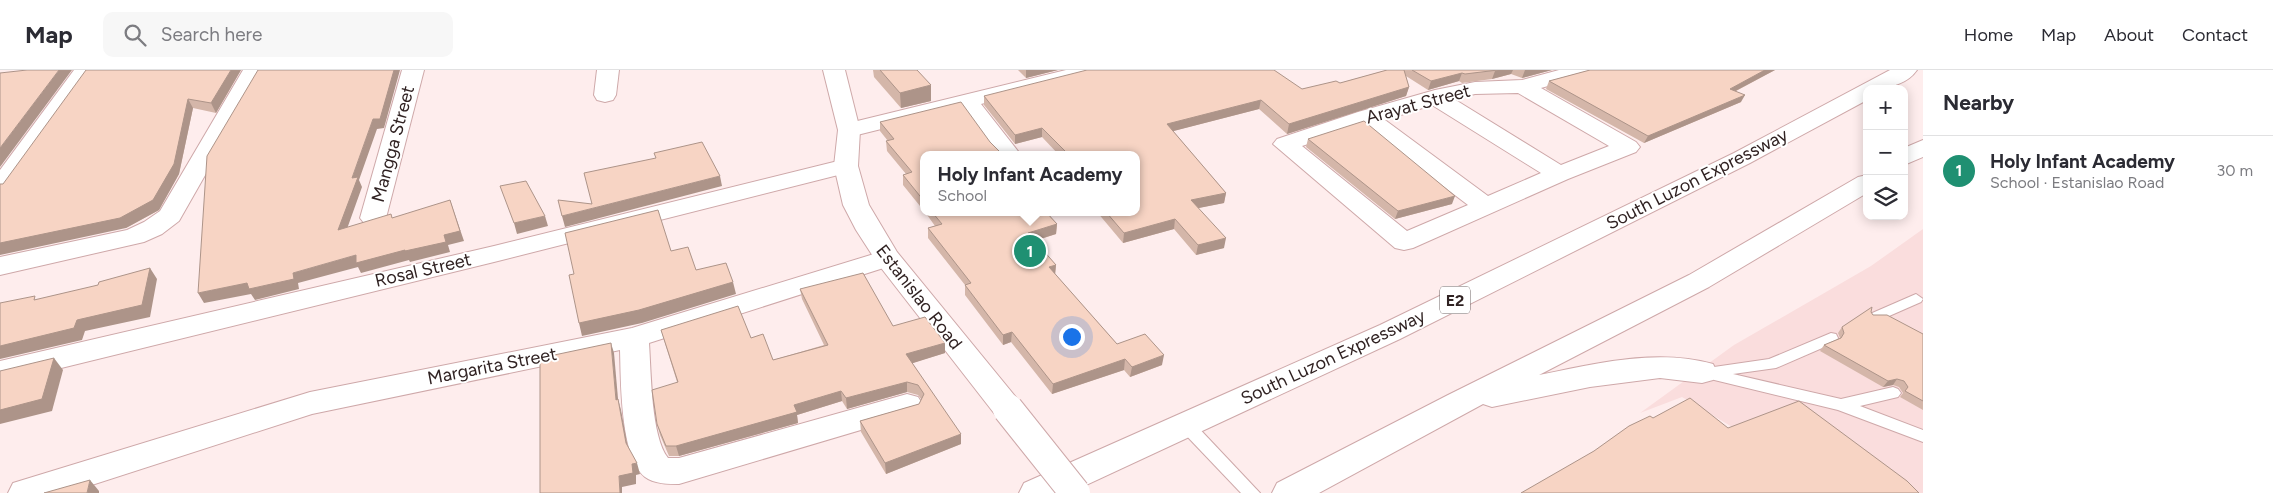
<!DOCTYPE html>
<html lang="en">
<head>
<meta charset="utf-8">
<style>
  body { margin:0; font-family:Figtree,sans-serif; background:#f7f7f7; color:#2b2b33 }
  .controls { position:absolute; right:15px; top:15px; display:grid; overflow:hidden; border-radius:10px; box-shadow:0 2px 12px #0003 }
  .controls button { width:45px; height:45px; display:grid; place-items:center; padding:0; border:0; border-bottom:1px solid #e1e1e2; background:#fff; color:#2b2b33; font:25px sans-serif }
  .you { position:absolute; left:1071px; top:266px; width:18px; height:18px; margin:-12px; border:4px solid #fff; border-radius:50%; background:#1a73e8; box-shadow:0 0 0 8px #1a73e833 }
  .badge { display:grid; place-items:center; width:32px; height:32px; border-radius:50%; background:#1f9072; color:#fff; font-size:16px; font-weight:700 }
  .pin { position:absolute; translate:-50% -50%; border:2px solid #fff; box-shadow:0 1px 5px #0006 }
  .popup { position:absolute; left:920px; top:81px; width:220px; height:65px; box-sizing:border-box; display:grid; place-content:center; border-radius:10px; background:#fff; filter:drop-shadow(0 1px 4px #0005); font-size:16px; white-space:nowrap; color:#7c7c81 }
  .popup b { font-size:19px; color:#2b2b33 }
  .popup::after { content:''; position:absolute; left:50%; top:100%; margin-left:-10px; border:10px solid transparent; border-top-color:#fff }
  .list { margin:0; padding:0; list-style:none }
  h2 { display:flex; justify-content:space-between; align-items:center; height:65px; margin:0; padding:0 20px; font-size:21px }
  h2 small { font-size:16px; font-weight:400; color:#7c7c81 }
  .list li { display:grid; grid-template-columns:32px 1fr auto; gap:15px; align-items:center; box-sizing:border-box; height:70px; padding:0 20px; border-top:1px solid #e1e1e2 }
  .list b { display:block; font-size:19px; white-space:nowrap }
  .list p { margin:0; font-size:16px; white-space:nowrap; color:#7c7c81 }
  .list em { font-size:16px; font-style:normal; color:#7c7c81 }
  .icon { flex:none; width:28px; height:28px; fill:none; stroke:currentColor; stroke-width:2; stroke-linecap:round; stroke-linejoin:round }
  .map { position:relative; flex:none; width:1923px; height:423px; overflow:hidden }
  header { display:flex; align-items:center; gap:30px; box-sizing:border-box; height:70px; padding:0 25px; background:#fff; border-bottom:1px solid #e1e1e2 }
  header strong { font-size:24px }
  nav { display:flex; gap:28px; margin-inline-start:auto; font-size:18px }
  .search { width:350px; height:45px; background:#f7f7f7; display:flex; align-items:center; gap:12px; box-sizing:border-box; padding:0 18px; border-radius:10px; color:#7c7c81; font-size:19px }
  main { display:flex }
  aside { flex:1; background:#fff }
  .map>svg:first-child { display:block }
</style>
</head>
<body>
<header>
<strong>Map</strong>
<div class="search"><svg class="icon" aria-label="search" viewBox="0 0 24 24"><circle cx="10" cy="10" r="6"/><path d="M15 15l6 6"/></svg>Search here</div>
<nav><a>Home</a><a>Map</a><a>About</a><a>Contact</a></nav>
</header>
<main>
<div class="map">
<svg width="1923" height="423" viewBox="0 0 1923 423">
  <rect width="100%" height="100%" fill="#feeded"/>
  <polygon fill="#fadddd" points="1923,159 1923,423 1819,423 1749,367 1682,327 1640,343 1734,275 1871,196"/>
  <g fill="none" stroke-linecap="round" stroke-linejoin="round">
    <defs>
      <g id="lane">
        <polygon points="1916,224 1923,229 1921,232 1880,250 1870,250 1868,247 1870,244"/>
        <polygon points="1831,263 1836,264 1838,268 1836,272 1776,298 1733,304 1841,329 1893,317 1898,319 1901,323 1898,327 1860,336 1923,360 1923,372 1838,340 1702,307 1697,306 1694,302 1697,298 1707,298 1769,289"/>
        <polygon points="1187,350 1193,352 1260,423 1241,423 1181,360 1179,356 1181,352"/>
      </g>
      <g id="street">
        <polygon points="74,0 96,0 9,122 0,124 0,100"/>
        <polygon points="243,0 265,0 179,151 162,164 144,172 0,205 0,187 127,160 144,152 160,141"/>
        <polygon points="402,0 424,0 386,148 382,153 373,156 364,153 360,148"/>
        <polygon points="597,0 619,0 616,25 613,30 605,32 597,30 594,25"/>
        <polygon points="1066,0 1103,0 1099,4 981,34 1021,85 997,85 962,39 849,67 841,65 838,60 841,55"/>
        <path d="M1559,0h36l-4,4 -50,14 95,54 4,5 -4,5 -68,27 -155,69 -9,2 -9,-2 -122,-104 4,-5 81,-27 77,-22 40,-8 47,-2zM1518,23l91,53 -48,19 -107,-66 21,-5zM1432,35l109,68 -53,23 -103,-76zM1364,56l104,79 -61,26 -105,-85z"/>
        <polygon points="846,89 854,91 858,96 854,101 494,192 0,313 0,291 494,176"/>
        <path d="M887,180l9,2 4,6 -4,6 -247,79c2,28 2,94 19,115h11l228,-64 11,3 5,8 -5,8 -239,71c-10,0 -25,0 -34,-7 -25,-20 -24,-97 -25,-127l-308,64 -245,79h-59l5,-10 297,-91 322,-64z"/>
      </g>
      <polygon id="secondary" points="823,0 845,0 860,60 858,96 869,135 897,182 1019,331 1024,339 1019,347 1008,351 997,347 878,194 856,160 843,135 834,96 838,60"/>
      <g id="highway">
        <path d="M1890,0h27c-11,16 -33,19 -50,19v11l-117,63 -350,176 -331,154h-50l5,-10 356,-158 354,-172z"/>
        <polygon points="1923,70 1923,87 1904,95 1904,78"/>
        <path d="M1867,105v18l-158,94 -170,88c56,-11 117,-27 174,-11l4,8 -4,8 -11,3 -42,-5 -70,9 -98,20 -9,-3 -164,89h-47l5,-10 171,-88 241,-120 169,-98z"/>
      </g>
    </defs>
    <use href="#lane" stroke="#cea8a9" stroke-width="2"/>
    <use href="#street" stroke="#cea8a9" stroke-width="2"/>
    <use href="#secondary" stroke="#cea8a9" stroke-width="2"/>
    <use href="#highway" stroke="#cea8a9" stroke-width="2"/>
    <use href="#lane" fill="#fff" fill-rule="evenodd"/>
    <use href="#street" fill="#fff" fill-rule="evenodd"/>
    <use href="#secondary" fill="#fff" fill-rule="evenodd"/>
    <use href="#highway" fill="#fff" fill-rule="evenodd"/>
    <defs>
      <polyline id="secondary-bridge" points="1008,339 1075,423"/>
    </defs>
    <use href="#secondary-bridge" stroke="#cea8a9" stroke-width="32" stroke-linecap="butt"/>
    <use href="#secondary-bridge" stroke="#fff" stroke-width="30"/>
  </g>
  <g fill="#d4b6a9">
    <polygon points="241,0 216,43 193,38 179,104 159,140 126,158 3,114"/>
    <polygon points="873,0 917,0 931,31 901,38 874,7"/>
    <polygon points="1018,0 1058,0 1026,8"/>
    <polygon points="1387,0 1552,0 1522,8 1511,4 1492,9 1462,13 1459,11 1428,20 1406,6 1409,17 1406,26 1287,64 1259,39 1173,61 1226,123 1224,133 1198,138 1224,178 1196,185 1174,159 1123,173 1097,142 1136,142 1136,85 1059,85 1042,67 1015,74 984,35 984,26 1302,19 1340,13"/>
    <polygon points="1590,0 1775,0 1736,21 1741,32 1644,73 1546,19 1549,11"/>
    <polygon points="880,52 924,85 924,141 903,115 903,105 906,104 887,81 886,71 888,71 880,61"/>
    <polygon points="1308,69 1452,134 1395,149 1306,77"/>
    <polygon points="925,142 1046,142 1057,154 1056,164 1035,171 1056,195 1055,204 1117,274 1162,295 1130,307 1124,300 1052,324 1011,272 1003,275 965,225 965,215 928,168 928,158 935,156"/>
    <polygon points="800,219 893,256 945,273 945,283 912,293 961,374 886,404 861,362 860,351 919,334 921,329 918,325 907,322 847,339 842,331 797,345 798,353 679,386 669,386 660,365 657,354 677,312 664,270 661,260 773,290 824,275 802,229"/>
    <polygon points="1871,242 1873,245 1923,264 1923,340 1900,327 1903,323 1899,317 1893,315 1883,317 1820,281 1824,275 1840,268 1838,263 1842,257"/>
  </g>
  <g fill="#ad9489">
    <polygon points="59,0 72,0 0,97 0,78"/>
    <polygon points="231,0 241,0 216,43 211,33"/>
    <polygon points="394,0 400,0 384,58 377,59 359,110 362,117 343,170 338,160 352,108 373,49"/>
    <polygon points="1026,0 1058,0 1026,8"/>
    <polygon points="1498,0 1513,0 1511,4 1492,9 1495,1"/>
    <polygon points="1525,0 1552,0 1522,8"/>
    <polygon points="1765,0 1775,0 1726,26 1730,19"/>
    <polygon points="1462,3 1459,11 1428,20 1431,11"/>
    <polygon points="931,15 931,31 901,38 900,23"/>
    <polygon points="1409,17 1406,26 1287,64 1289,54"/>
    <polygon points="1745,25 1741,32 1644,73 1648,66"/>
    <polygon points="188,29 193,38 179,104 159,140 126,158 0,185 0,173"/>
    <polygon points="1261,30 1259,39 1166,63 1167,54"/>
    <polygon points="1042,58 1042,67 1015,74 1015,65"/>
    <polygon points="720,106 722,116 565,157 562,146"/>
    <polygon points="1226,123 1224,133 1189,140 1191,130"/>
    <polygon points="1455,126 1452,134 1395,149 1398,141"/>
    <polygon points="450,130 464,171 448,175 450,182 410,192 409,190 361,203 358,197 298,213 299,219 255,230 251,224 204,233 198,223 293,203 356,185 444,165"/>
    <polygon points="545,146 548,156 517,164 514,153"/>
    <polygon points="1175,149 1174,159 1123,173 1124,163"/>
    <polygon points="1057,154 1056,164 1027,173 1028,163"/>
    <polygon points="1226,168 1224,178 1196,185 1198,175"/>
    <polygon points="1056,195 1055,205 1049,197"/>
    <polygon points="150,198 157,209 150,247 85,261 82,270 0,289 0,276 77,250"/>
    <polygon points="733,212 736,224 642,253 582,266 579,253"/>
    <polygon points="1012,262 1011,272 1003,275 1003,265"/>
    <polygon points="611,273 614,283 619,340 616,330"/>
    <polygon points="945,273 945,283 907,295 906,284"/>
    <polygon points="1164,285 1162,295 1130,307 1132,297"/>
    <polygon points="54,288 63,300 52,341 0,354 0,340"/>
    <polygon points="1125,289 1124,300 1052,324 1053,314"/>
    <polygon points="1897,309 1893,315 1883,317 1888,311"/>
    <polygon points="907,312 907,322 847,339 846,328"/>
    <polygon points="841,321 842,331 797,345 798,353 679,386 676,376 794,335"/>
    <polygon points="618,329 621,340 629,384 626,373"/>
    <polygon points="961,364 961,374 886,404 885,393"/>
    <polygon points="637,393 640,404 636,405 636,414 622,417 622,423 620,423 619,406 632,394"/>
    <polygon points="90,410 99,421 99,423 87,423"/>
  </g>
  <g fill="#f7d4c4" stroke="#ad9489">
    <polygon points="27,0 59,0 0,78 0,3"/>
    <polygon points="86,0 231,0 211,33 188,29 174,94 153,130 120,148 0,173 0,114 3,114"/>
    <polygon points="258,0 394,0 380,49 373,49 352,108 358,107 338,160 391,144 392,148 450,130 460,161 444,165 446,172 405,181 405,180 356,193 356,185 293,203 294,209 249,219 247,213 198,223 207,86"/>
    <polygon points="880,0 917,0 931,15 900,23"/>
    <polygon points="1087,0 1274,0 1302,19 1336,11 1340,13 1387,0 1404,0 1409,17 1289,54 1261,30 1167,54 1226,123 1191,130 1226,168 1198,175 1175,149 1124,163 1106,142 1136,142 1136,85 1069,85 1042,58 1015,65 984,26"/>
    <polygon points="1412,0 1498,0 1465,4 1462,3 1431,11"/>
    <polygon points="1590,0 1765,0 1730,19 1745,25 1648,66 1549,11"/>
    <polygon points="961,32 990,72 1003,85 924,85 924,131 903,105 912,102 886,71 894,69 880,52"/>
    <polygon points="1364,51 1455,126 1398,141 1308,69"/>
    <polygon points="702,72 720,106 562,146 558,130 592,134 584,103 656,88 654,83"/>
    <polygon points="526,111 545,146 514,153 500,116"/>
    <polygon points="658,140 671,181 688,177 696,200 726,193 733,212 639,240 579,253 569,205 574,204 565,163"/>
    <polygon points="932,142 1046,142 1057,154 1028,163 1056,195 1049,197 1117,274 1145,264 1164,285 1132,297 1125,289 1053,314 1012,262 1003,265 965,215 971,213 928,158 942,154"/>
    <polygon points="150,198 142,235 77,250 74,258 0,276 0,233 35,226 34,230 98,215 99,212"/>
    <polygon points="863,203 893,256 925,247 945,273 906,284 961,364 885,393 860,351 919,334 924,324 918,315 907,312 846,328 841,321 794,335 797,342 676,376 666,376 657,354 652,320 678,312 661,260 738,236 751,268 763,264 773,290 828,275 800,219"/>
    <polygon points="1872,237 1871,242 1873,245 1887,245 1923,264 1923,331 1905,321 1908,317 1904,311 1897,309 1888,311 1824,275 1841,268 1844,263 1842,257"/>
    <polygon points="611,273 616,330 618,329 626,373 637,393 632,394 633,403 619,406 620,423 540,423 540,288"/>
    <polygon points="54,288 42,329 0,340 0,301"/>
    <polygon points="1690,328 1728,358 1799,331 1907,411 1919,423 1521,423 1594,381 1629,356 1650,346 1653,348"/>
    <polygon points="90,410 87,423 44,423"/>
  </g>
  <g text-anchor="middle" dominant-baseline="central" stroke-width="4" stroke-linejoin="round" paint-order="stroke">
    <rect fill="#fff" stroke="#6e6464" stroke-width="1" x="1440" y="216.5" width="30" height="27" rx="4"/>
    <g font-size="16" font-weight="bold" fill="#302222">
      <text x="1455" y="230">E2</text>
    </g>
    <g font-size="18" fill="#302222" stroke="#fff">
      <text transform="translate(1418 34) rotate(-15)">Arayat Street</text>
      <text transform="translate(393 74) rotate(-75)">Mangga Street</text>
      <text transform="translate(1697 109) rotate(-27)">South Luzon Expressway</text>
      <text transform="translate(423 200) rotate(-13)">Rosal Street</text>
      <text transform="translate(919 227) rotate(52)">Estanislao Road</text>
      <text transform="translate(1333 287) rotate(-25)">South Luzon Expressway</text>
      <text transform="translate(492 296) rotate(-11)">Margarita Street</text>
    </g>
  </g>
</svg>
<div class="controls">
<button>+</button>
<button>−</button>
<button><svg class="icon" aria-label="layers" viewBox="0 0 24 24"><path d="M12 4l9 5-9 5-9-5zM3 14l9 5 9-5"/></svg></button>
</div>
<div class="you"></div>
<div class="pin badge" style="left:1030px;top:181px">1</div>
<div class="popup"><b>Holy Infant Academy</b>School</div>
</div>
<aside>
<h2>Nearby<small></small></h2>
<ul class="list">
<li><span class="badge">1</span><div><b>Holy Infant Academy</b><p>School · Estanislao Road</p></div><em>30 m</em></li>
</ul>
</aside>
</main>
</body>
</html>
